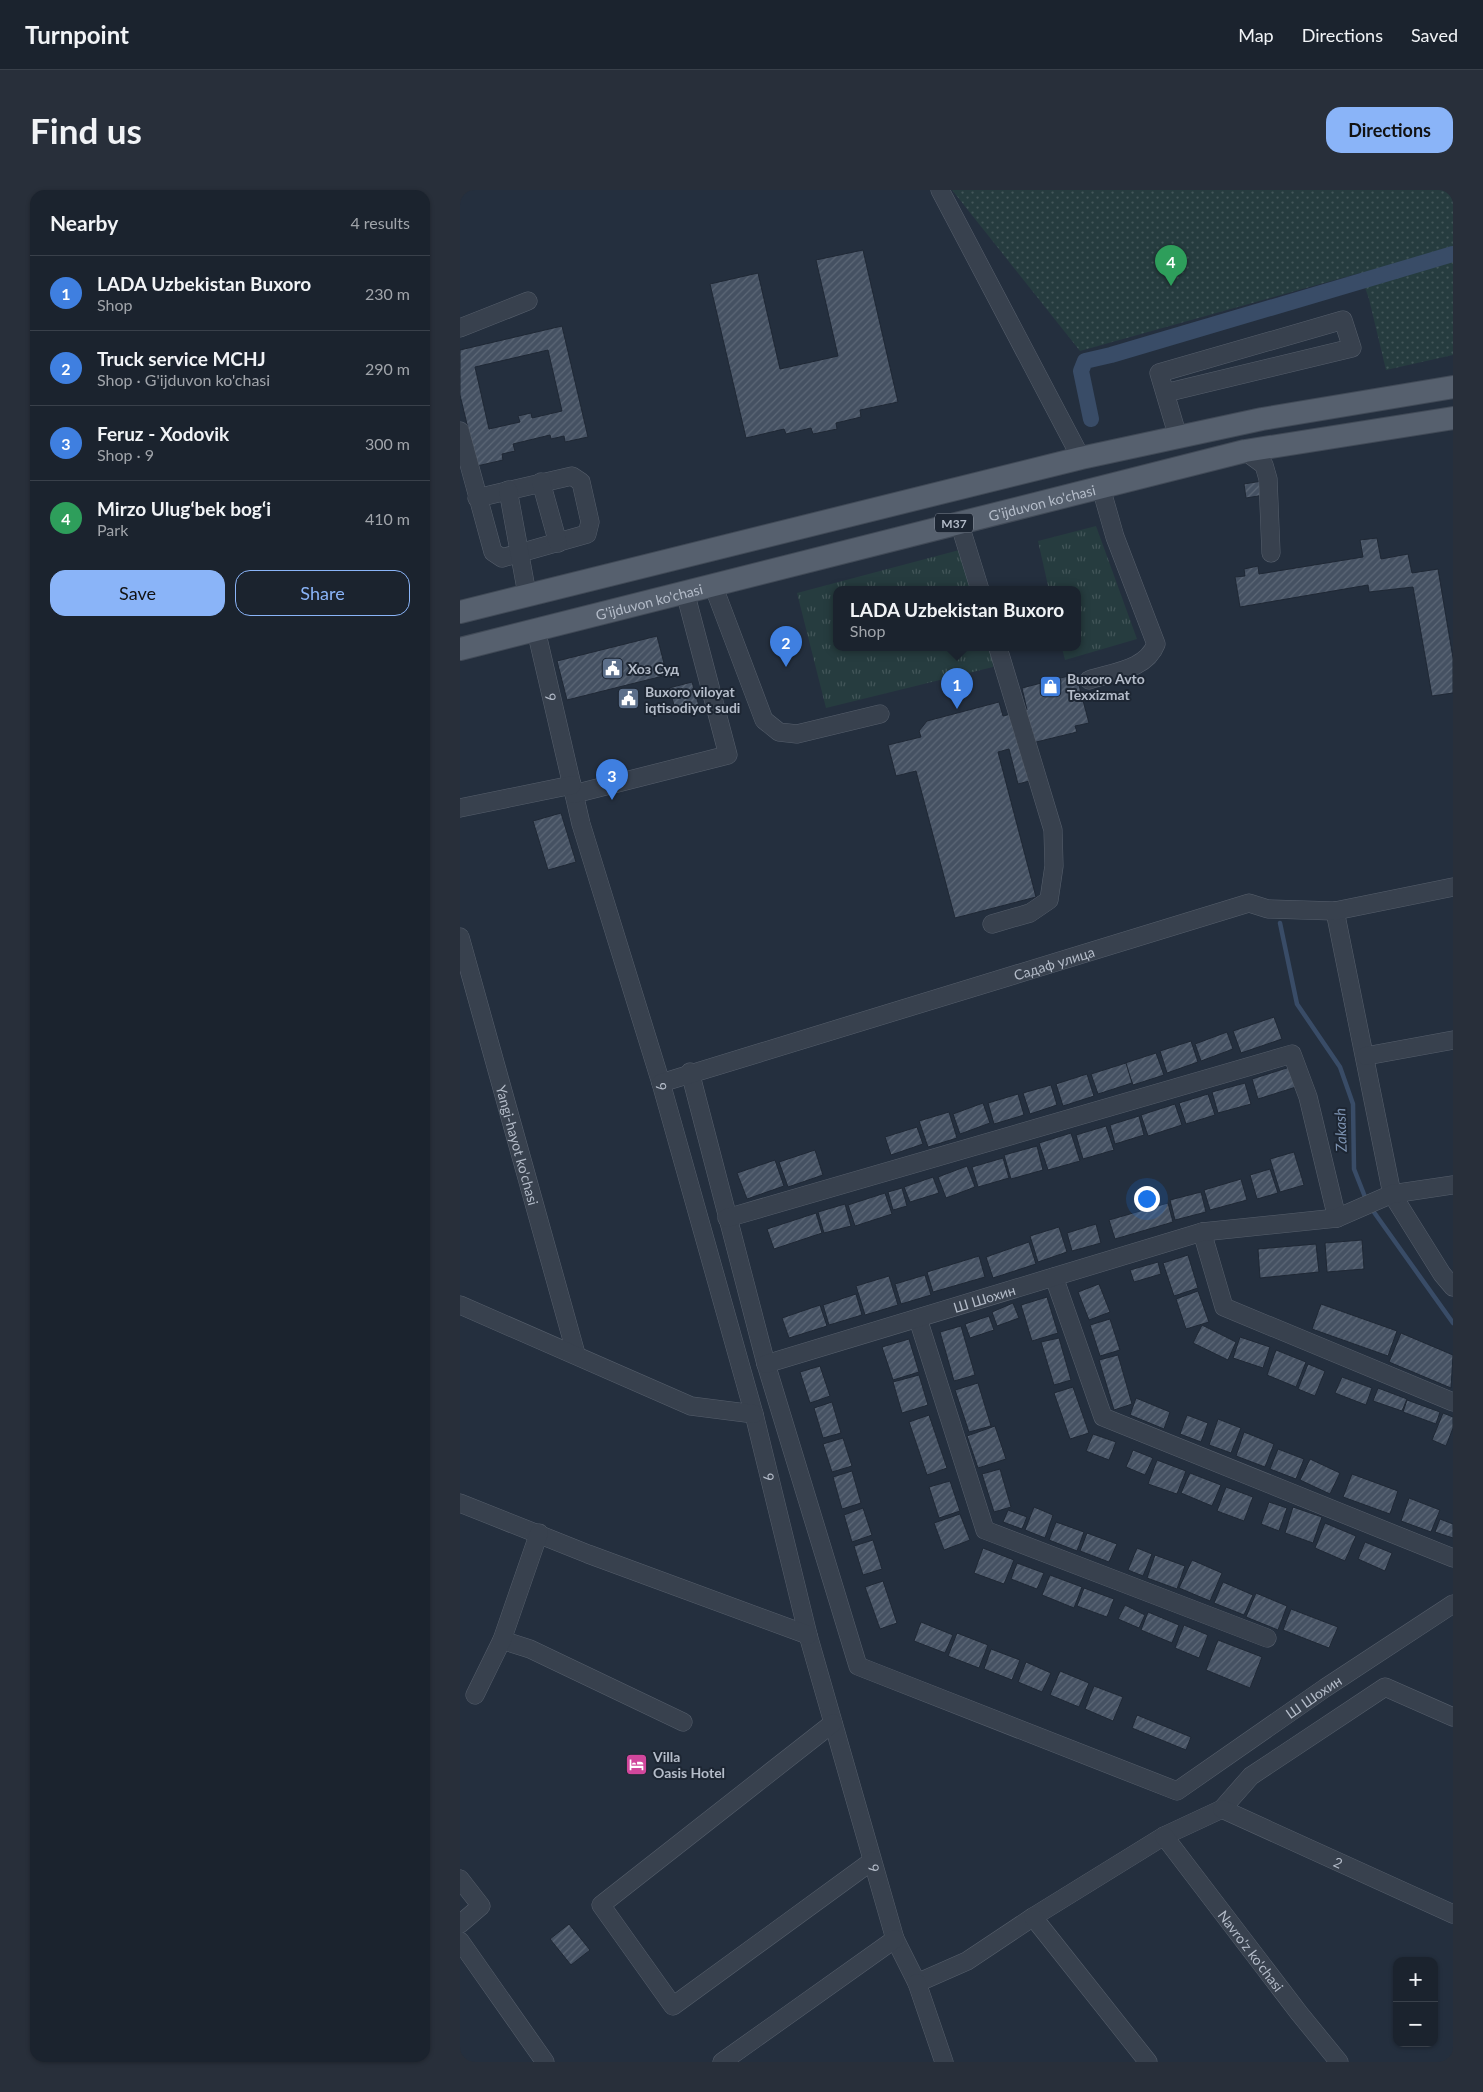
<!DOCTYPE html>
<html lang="en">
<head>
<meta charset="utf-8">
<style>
  body { margin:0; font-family:Lato,sans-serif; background:#282f3a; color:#f1f3f6 }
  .controls { position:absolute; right:15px; bottom:15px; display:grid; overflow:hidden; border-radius:10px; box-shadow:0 1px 4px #0004 }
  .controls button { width:45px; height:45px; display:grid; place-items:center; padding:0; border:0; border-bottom:1px solid #39404a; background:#1b232e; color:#f1f3f6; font:25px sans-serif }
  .you { position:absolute; left:686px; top:1008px; width:18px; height:18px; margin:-12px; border:4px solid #fff; border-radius:50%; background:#1a73e8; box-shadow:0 0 0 8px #1a73e833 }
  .badge { display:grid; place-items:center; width:32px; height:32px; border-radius:50%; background:#8ab4f8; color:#fff; font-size:16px; font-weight:700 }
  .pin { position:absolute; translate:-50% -41px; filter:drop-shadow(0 1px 2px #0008) }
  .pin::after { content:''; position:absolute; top:26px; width:18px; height:15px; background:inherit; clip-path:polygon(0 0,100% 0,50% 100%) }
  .popup { position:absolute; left:373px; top:396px; width:248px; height:65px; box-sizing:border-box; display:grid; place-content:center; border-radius:10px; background:#1b232e; filter:drop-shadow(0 1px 4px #0005); font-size:16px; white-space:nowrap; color:#a0a4aa }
  .popup b { font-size:19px; color:#f1f3f6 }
  .popup::after { content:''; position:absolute; left:50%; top:100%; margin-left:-10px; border:10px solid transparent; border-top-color:#1b232e }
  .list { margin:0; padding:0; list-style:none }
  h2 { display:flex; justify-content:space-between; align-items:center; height:65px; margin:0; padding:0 20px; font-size:21px }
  h2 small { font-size:16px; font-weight:400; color:#a0a4aa }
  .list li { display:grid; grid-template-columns:32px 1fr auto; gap:15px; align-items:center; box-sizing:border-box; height:75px; padding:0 20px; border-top:1px solid #39404a }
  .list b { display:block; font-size:19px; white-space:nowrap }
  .list p { margin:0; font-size:16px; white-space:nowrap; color:#a0a4aa }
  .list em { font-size:16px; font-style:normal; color:#a0a4aa }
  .actions { display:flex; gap:10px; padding:15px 20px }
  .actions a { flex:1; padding:11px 0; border:1px solid #8ab4f8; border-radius:15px; text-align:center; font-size:18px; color:#8ab4f8 }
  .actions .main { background:#8ab4f8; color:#111 }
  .map { position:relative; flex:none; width:993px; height:1872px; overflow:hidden; border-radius:15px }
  header { display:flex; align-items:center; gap:30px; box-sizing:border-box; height:70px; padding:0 25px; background:#1b232e; border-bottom:1px solid #39404a }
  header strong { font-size:24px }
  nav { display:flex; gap:28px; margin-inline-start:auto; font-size:18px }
  .intro { display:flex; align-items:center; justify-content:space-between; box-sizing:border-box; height:120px; padding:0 30px }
  h1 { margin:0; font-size:35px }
  .button { padding:12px 22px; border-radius:15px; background:#8ab4f8; color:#111; font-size:18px; font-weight:700 }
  main { display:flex; gap:30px; padding:0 30px }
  aside { flex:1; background:#1b232e; border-radius:15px; box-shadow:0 1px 4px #0004 }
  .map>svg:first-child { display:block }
</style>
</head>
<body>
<header>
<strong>Turnpoint</strong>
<nav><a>Map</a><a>Directions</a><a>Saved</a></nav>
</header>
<div class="intro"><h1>Find us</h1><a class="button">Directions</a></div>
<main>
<aside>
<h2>Nearby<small>4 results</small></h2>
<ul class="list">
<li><span class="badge" style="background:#3f7fe0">1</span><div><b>LADA Uzbekistan Buxoro</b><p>Shop</p></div><em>230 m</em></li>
<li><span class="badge" style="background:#3f7fe0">2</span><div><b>Truck service MCHJ</b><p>Shop · G'ijduvon ko'chasi</p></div><em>290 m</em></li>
<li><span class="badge" style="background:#3f7fe0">3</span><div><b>Feruz - Xodovik</b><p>Shop · 9</p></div><em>300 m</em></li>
<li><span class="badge" style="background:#2e9e5b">4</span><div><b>Mirzo Ulugʻbek bogʻi</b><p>Park</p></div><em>410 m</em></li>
</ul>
<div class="actions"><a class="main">Save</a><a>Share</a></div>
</aside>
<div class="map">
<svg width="993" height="1872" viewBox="0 0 993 1872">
  <defs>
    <pattern id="grass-tufts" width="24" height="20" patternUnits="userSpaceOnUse" patternTransform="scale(1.25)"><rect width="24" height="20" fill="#263c3f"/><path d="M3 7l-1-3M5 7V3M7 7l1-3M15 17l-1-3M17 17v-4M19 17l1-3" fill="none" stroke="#435659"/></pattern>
    <pattern id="park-dots" width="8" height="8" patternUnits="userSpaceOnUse" patternTransform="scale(1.25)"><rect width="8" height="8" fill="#263c3f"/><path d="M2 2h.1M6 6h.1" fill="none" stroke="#435659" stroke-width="1.8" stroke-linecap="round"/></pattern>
    <pattern id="building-hatch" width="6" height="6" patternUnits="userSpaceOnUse" patternTransform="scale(1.25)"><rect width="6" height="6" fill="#455162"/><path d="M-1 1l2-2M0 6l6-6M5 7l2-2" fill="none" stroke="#5d6877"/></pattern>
  </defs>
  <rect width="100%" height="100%" fill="#242f3e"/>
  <g fill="url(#grass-tufts)">
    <polygon points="636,336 677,449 605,470 602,458 617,458 617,400 589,400 578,351"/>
    <polygon points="503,359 515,400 377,400 377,458 532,458 533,477 366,518 337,403"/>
  </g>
  <polygon fill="url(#park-dots)" points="492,0 993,0 993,165 926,180 909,109 900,83 620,161"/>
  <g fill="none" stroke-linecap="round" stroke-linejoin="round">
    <g stroke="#394c67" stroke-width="4.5">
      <polyline points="820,733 837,814 880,877 893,914 894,979 907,1012"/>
      <polyline points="911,1018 993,1133"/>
    </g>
    <polyline stroke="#394c67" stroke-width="16" points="631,229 621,181 625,171 651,165 993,64"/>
  </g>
  <g fill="url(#building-hatch)" stroke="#1f2835" fill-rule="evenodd">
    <polygon points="403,60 438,212 400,220 401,227 376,233 377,239 353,244 351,238 326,244 324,239 286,248 250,94 298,83 320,179 378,166 356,70"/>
    <path d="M102,136l26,111 -23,5 -1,-6 -13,3 -1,-4 -37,9 2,7 -13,3 1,6 -26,6 -17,-71v-45zM88,160l14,61 -30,7 -1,-5 -13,3 2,6 -31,7 -14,-62z"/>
    <polygon points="802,291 804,305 786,308 784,294"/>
    <polygon points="917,348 921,369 948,364 952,383 978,379 993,468 993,503 972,506 953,397 909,402 908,395 780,417 775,387 785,386 784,379 798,376 799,384 903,367 900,350"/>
    <polygon points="197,446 207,485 107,510 97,471"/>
    <polygon points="616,484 629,533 615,536 617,542 564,555 573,590 558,594 549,559 538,562 576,707 495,728 456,581 436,586 428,555 461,547 459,541 467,531 539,512 543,526 567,520 562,498"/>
    <polygon points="232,492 239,516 216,522 209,498"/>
    <polygon points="101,623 116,672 88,680 73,631"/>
    <polygon points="814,827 822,849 781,863 773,841"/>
    <polygon points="767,842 773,859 741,871 735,854"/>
    <polygon points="731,851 738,872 707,883 700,861"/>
    <polygon points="696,863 704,885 673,895 665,873"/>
    <polygon points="666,873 672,893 638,904 631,884"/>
    <polygon points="830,877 836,897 798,909 792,889"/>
    <polygon points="627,884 634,906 603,916 596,894"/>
    <polygon points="785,893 791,914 758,923 752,902"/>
    <polygon points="591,895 597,915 570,924 563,903"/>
    <polygon points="558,904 564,925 534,934 528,913"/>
    <polygon points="748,904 755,925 726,934 719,913"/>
    <polygon points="523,913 530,933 500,944 493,924"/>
    <polygon points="715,914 722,935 688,946 681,925"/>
    <polygon points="489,922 497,948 468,957 459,931"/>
    <polygon points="679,926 684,945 655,954 650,935"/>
    <polygon points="646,936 654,960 623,969 616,945"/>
    <polygon points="457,937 463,954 431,965 425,947"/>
    <polygon points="611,943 620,971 588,980 579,953"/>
    <polygon points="577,956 583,980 551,989 544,965"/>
    <polygon points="355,960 363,985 328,997 319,972"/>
    <polygon points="834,962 844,995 820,1002 810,969"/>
    <polygon points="543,968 549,988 518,997 512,977"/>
    <polygon points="315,970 324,996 287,1009 277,983"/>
    <polygon points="507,976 515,997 486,1008 478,987"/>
    <polygon points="810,979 818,1003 797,1009 790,985"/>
    <polygon points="473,987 479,1003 450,1012 444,997"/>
    <polygon points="781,989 787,1010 750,1020 744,1000"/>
    <polygon points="442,998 447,1016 433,1020 428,1002"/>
    <polygon points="741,1002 746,1022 715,1030 710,1010"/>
    <polygon points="425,1003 432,1024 395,1036 388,1015"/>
    <polygon points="708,1013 713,1032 655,1049 649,1030"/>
    <polygon points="385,1014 391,1036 364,1043 358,1022"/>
    <polygon points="356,1023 362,1043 314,1059 307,1039"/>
    <polygon points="636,1034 641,1053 612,1061 607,1043"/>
    <polygon points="599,1037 607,1062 578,1072 570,1046"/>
    <polygon points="902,1050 904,1079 867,1082 865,1053"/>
    <polygon points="569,1052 576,1074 533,1088 526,1067"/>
    <polygon points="856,1054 859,1082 800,1088 798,1059"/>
    <polygon points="728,1065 738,1098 714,1106 703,1073"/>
    <polygon points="519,1066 525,1087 473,1102 467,1082"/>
    <polygon points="698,1072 701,1084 674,1092 670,1080"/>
    <polygon points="465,1085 471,1105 441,1114 435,1094"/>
    <polygon points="429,1086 438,1115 405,1125 396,1096"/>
    <polygon points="639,1094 650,1122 629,1130 618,1102"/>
    <polygon points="738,1101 749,1132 726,1139 716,1109"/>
    <polygon points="396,1104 402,1125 369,1135 363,1115"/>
    <polygon points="587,1107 598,1143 572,1151 561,1115"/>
    <polygon points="553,1113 559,1128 537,1136 532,1122"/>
    <polygon points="861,1114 937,1141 928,1166 852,1139"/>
    <polygon points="360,1115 367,1136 329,1148 322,1128"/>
    <polygon points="529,1126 534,1140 510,1148 505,1134"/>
    <polygon points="650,1129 660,1160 640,1166 630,1135"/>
    <polygon points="742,1135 776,1152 768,1170 733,1153"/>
    <polygon points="501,1136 515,1185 494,1191 480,1142"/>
    <polygon points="941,1143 993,1165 991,1198 929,1172"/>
    <polygon points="780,1147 810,1157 803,1178 773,1168"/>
    <polygon points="599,1148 611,1190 594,1195 581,1152"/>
    <polygon points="449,1149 459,1182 433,1190 422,1157"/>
    <polygon points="816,1160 846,1172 836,1197 807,1185"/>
    <polygon points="658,1165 672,1214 654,1220 639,1170"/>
    <polygon points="848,1174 865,1181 855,1206 838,1199"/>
    <polygon points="360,1176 370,1206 350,1213 340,1182"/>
    <polygon points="459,1185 468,1215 442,1223 433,1192"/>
    <polygon points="882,1187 912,1198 906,1215 875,1203"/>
    <polygon points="518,1193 531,1236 509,1242 495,1200"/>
    <polygon points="613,1197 629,1243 610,1249 594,1203"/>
    <polygon points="918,1198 947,1209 942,1221 913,1211"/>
    <polygon points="676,1208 710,1222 704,1239 670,1225"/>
    <polygon points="947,1210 980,1222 976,1234 943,1222"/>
    <polygon points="372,1212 381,1243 363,1248 354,1218"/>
    <polygon points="983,1223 993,1227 993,1238 986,1256 972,1250"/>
    <polygon points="469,1225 487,1278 467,1285 449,1232"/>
    <polygon points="727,1225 748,1233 741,1252 720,1244"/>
    <polygon points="758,1229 781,1238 771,1263 749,1255"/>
    <polygon points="535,1236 546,1269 518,1278 507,1246"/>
    <polygon points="784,1242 814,1254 805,1277 776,1266"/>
    <polygon points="633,1244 656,1252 649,1270 626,1261"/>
    <polygon points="383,1248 392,1276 372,1282 363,1254"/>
    <polygon points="818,1259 844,1269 836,1289 810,1279"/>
    <polygon points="673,1260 693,1268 685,1285 666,1277"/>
    <polygon points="850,1269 880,1283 870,1304 840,1290"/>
    <polygon points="697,1270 726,1281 717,1304 688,1294"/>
    <polygon points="540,1279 551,1317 534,1322 522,1284"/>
    <polygon points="392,1281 401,1313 382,1319 373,1287"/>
    <polygon points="730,1283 761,1295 752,1316 721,1303"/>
    <polygon points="892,1284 938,1301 930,1324 883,1307"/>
    <polygon points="490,1291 500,1321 479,1328 469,1297"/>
    <polygon points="766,1297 793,1307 784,1331 757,1321"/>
    <polygon points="949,1308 980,1320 971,1342 941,1331"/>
    <polygon points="809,1312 827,1318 819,1341 801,1334"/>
    <polygon points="574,1317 593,1325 585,1348 565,1340"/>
    <polygon points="833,1317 862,1327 853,1353 825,1343"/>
    <polygon points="403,1318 412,1345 392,1352 384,1325"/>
    <polygon points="548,1320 567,1327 562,1339 543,1332"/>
    <polygon points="500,1324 510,1350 484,1360 474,1333"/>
    <polygon points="980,1329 993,1334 993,1348 975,1342"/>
    <polygon points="596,1332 624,1342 617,1361 589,1350"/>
    <polygon points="865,1333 896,1346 885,1371 855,1358"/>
    <polygon points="627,1343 657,1354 649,1372 620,1361"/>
    <polygon points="413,1350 422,1379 403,1385 394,1356"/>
    <polygon points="905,1352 932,1363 925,1381 898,1369"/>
    <polygon points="523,1358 554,1370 544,1394 514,1383"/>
    <polygon points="677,1358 692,1364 683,1386 668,1380"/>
    <polygon points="695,1365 725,1376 717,1399 687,1388"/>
    <polygon points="732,1370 762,1383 750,1411 719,1398"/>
    <polygon points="557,1373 584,1383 577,1399 551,1389"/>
    <polygon points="590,1385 622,1397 614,1418 582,1405"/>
    <polygon points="423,1391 437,1433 420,1439 405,1397"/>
    <polygon points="763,1392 793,1405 784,1425 754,1413"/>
    <polygon points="624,1398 654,1409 647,1427 617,1416"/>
    <polygon points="796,1403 827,1416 818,1440 786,1427"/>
    <polygon points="665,1415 685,1425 679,1438 658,1429"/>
    <polygon points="831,1419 878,1437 869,1458 823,1440"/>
    <polygon points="688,1422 719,1435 712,1453 681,1440"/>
    <polygon points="461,1432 493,1445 485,1463 454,1451"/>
    <polygon points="724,1435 748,1445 739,1468 715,1458"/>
    <polygon points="497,1443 528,1455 519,1478 488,1466"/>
    <polygon points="758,1450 802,1467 790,1498 746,1480"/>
    <polygon points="531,1459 560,1470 552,1490 524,1479"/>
    <polygon points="566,1472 591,1483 582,1502 558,1492"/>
    <polygon points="600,1481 629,1493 619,1517 590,1505"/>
    <polygon points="634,1496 663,1507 653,1531 625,1519"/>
    <polygon points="677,1525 731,1547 726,1560 672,1538"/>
    <polygon points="109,1734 130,1760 111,1775 90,1749"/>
  </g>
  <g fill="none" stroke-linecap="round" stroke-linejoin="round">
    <defs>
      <g id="minor">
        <polyline points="480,0 621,268"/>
        <polyline points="0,138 68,111"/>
        <polyline points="705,203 892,158 883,130 699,183 718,247"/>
        <polyline points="0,241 33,362 42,368 127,344 130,332 121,292 112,286 17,308"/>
        <polyline points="785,261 804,275 808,289 811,363"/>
        <polyline points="81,292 98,353"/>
        <polyline points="48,300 67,404"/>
        <polyline points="499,332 520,400"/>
        <polyline points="253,395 304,530 319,542 337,544 420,524"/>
        <path id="s1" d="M76,440l45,194 80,259 93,331 54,221 87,304 22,44 50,-22 66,-44 131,-81 58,-27 29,-33 134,-89 68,30"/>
        <path d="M629,490c24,-8 57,-10 67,-36l-41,-107 -14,-49"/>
        <polyline points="114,604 268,565 225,402"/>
        <polyline points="0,618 112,595"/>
        <polyline points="875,721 932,1004 982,1084 993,1097"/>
        <polyline points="532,734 570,723 589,710 594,676 593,640 538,458"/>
        <path id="s2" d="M0,747l116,417"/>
        <polyline points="906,866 993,850"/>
        <path id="s3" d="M230,882l76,292 92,302 319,125 148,-103 128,-84"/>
        <path id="s4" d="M201,893l588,-180 19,6 67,2 118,-24"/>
        <polyline points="267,1028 832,864 848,907 877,1028"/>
        <polyline points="742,1042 764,1117 993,1212"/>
        <polyline points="594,1087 643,1227 993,1368"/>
        <polyline points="0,1115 231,1216 294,1224"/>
        <polyline points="458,1129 525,1340 807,1448"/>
        <path id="s5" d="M306,1174l436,-132 135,-14 55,-24 61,-9"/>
        <polyline points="0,1313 128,1364 348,1445"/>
        <polyline points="42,1450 70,1459 223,1532"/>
        <polyline points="15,1505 42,1450 79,1343"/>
        <polyline points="373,1533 141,1715 213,1816 412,1671"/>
        <path id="s6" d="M762,1619l231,105"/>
        <path id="s7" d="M704,1646l135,177 40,49"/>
        <polyline points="0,1689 21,1716 0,1734"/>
        <polyline points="573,1727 688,1872"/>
        <polyline points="0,1751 85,1872"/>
        <polyline points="457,1793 484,1872"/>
        <polyline points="262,1872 435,1749"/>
      </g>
      <g id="major">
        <polyline points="0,422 621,268 802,229 993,197"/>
        <path id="s8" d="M0,459l785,-198 208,-33"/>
      </g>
    </defs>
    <use href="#minor" stroke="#565f6c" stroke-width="19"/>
    <use href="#major" stroke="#414a57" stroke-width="24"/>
    <use href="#minor" stroke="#38414e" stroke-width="18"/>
    <use href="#major" stroke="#56606e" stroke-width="22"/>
  </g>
  <defs>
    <symbol id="civic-square" viewBox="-11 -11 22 22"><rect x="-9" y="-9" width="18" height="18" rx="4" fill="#5c6f8a" stroke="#1d2633"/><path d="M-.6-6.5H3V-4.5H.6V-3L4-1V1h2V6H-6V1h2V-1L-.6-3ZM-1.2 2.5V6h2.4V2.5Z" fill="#fff"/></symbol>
    <symbol id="shop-square" viewBox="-11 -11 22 22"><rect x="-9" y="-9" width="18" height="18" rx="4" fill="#3f7fe0" stroke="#1d2633"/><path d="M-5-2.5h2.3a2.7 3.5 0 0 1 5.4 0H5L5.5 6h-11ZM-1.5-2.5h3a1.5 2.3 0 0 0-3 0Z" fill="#fff"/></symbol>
    <symbol id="hotel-square" viewBox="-11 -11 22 22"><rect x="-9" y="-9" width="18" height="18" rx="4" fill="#d1479c" stroke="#1d2633"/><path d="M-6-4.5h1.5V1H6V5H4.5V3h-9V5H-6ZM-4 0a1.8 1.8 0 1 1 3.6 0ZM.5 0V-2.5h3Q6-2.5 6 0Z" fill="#fff"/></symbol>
  </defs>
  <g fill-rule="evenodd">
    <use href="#civic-square" x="140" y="466" width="25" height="25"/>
    <use href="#shop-square" x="578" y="484" width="25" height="25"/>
    <use href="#civic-square" x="156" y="496" width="25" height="25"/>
    <use href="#hotel-square" x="164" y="1562" width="25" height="25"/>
  </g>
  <g text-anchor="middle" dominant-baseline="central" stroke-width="4" stroke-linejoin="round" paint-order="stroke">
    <rect fill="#1d2633" stroke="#878f9c" stroke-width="1" x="475" y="323.5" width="38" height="19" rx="4"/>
    <g font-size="12" font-weight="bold" fill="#b4bcc9">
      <text x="494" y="333">M37</text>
    </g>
    <g font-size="14" fill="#b4bcc9" stroke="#1d2633">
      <text stroke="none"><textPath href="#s8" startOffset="600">G'ijduvon ko'chasi</textPath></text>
      <text stroke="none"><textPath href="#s8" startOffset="195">G'ijduvon ko'chasi</textPath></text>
      <text stroke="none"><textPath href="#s1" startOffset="69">9</textPath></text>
      <text stroke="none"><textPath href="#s4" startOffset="411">Садаф улица</textPath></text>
      <text stroke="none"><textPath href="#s1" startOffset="474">9</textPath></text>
      <text stroke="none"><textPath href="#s2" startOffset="216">Yangi-hayot ko'chasi</textPath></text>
      <text stroke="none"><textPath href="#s5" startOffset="228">Ш Шохин</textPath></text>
      <text stroke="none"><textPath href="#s1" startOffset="879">9</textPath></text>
      <text stroke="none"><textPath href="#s3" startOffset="1126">Ш Шохин</textPath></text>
      <text stroke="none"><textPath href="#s6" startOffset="128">2</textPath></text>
      <text stroke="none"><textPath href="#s1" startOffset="1284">9</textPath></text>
      <text stroke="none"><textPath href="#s7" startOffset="144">Navro'z ko'chasi</textPath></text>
    </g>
    <g font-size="14" font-weight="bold" fill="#b4bcc9" stroke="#1d2633" text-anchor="start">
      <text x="168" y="478">Хоз Суд</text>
      <text x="607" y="488">Buxoro Avto<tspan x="607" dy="16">Texxizmat</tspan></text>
      <text x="185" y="501">Buxoro viloyat<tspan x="185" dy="16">iqtisodiyot sudi</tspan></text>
      <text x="193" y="1566">Villa<tspan x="193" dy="16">Oasis Hotel</tspan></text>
    </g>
    <g font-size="15" font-style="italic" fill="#7c92b1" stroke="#1d2633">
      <text transform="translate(880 940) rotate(-92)">Zakash</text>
    </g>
  </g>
</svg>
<div class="controls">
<button>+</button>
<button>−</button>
</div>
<div class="you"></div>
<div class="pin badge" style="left:497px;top:519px;background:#3f7fe0">1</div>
<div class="popup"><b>LADA Uzbekistan Buxoro</b>Shop</div>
<div class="pin badge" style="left:326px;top:477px;background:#3f7fe0">2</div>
<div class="pin badge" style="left:152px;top:610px;background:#3f7fe0">3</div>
<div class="pin badge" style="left:711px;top:96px;background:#2e9e5b">4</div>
</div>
</main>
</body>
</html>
